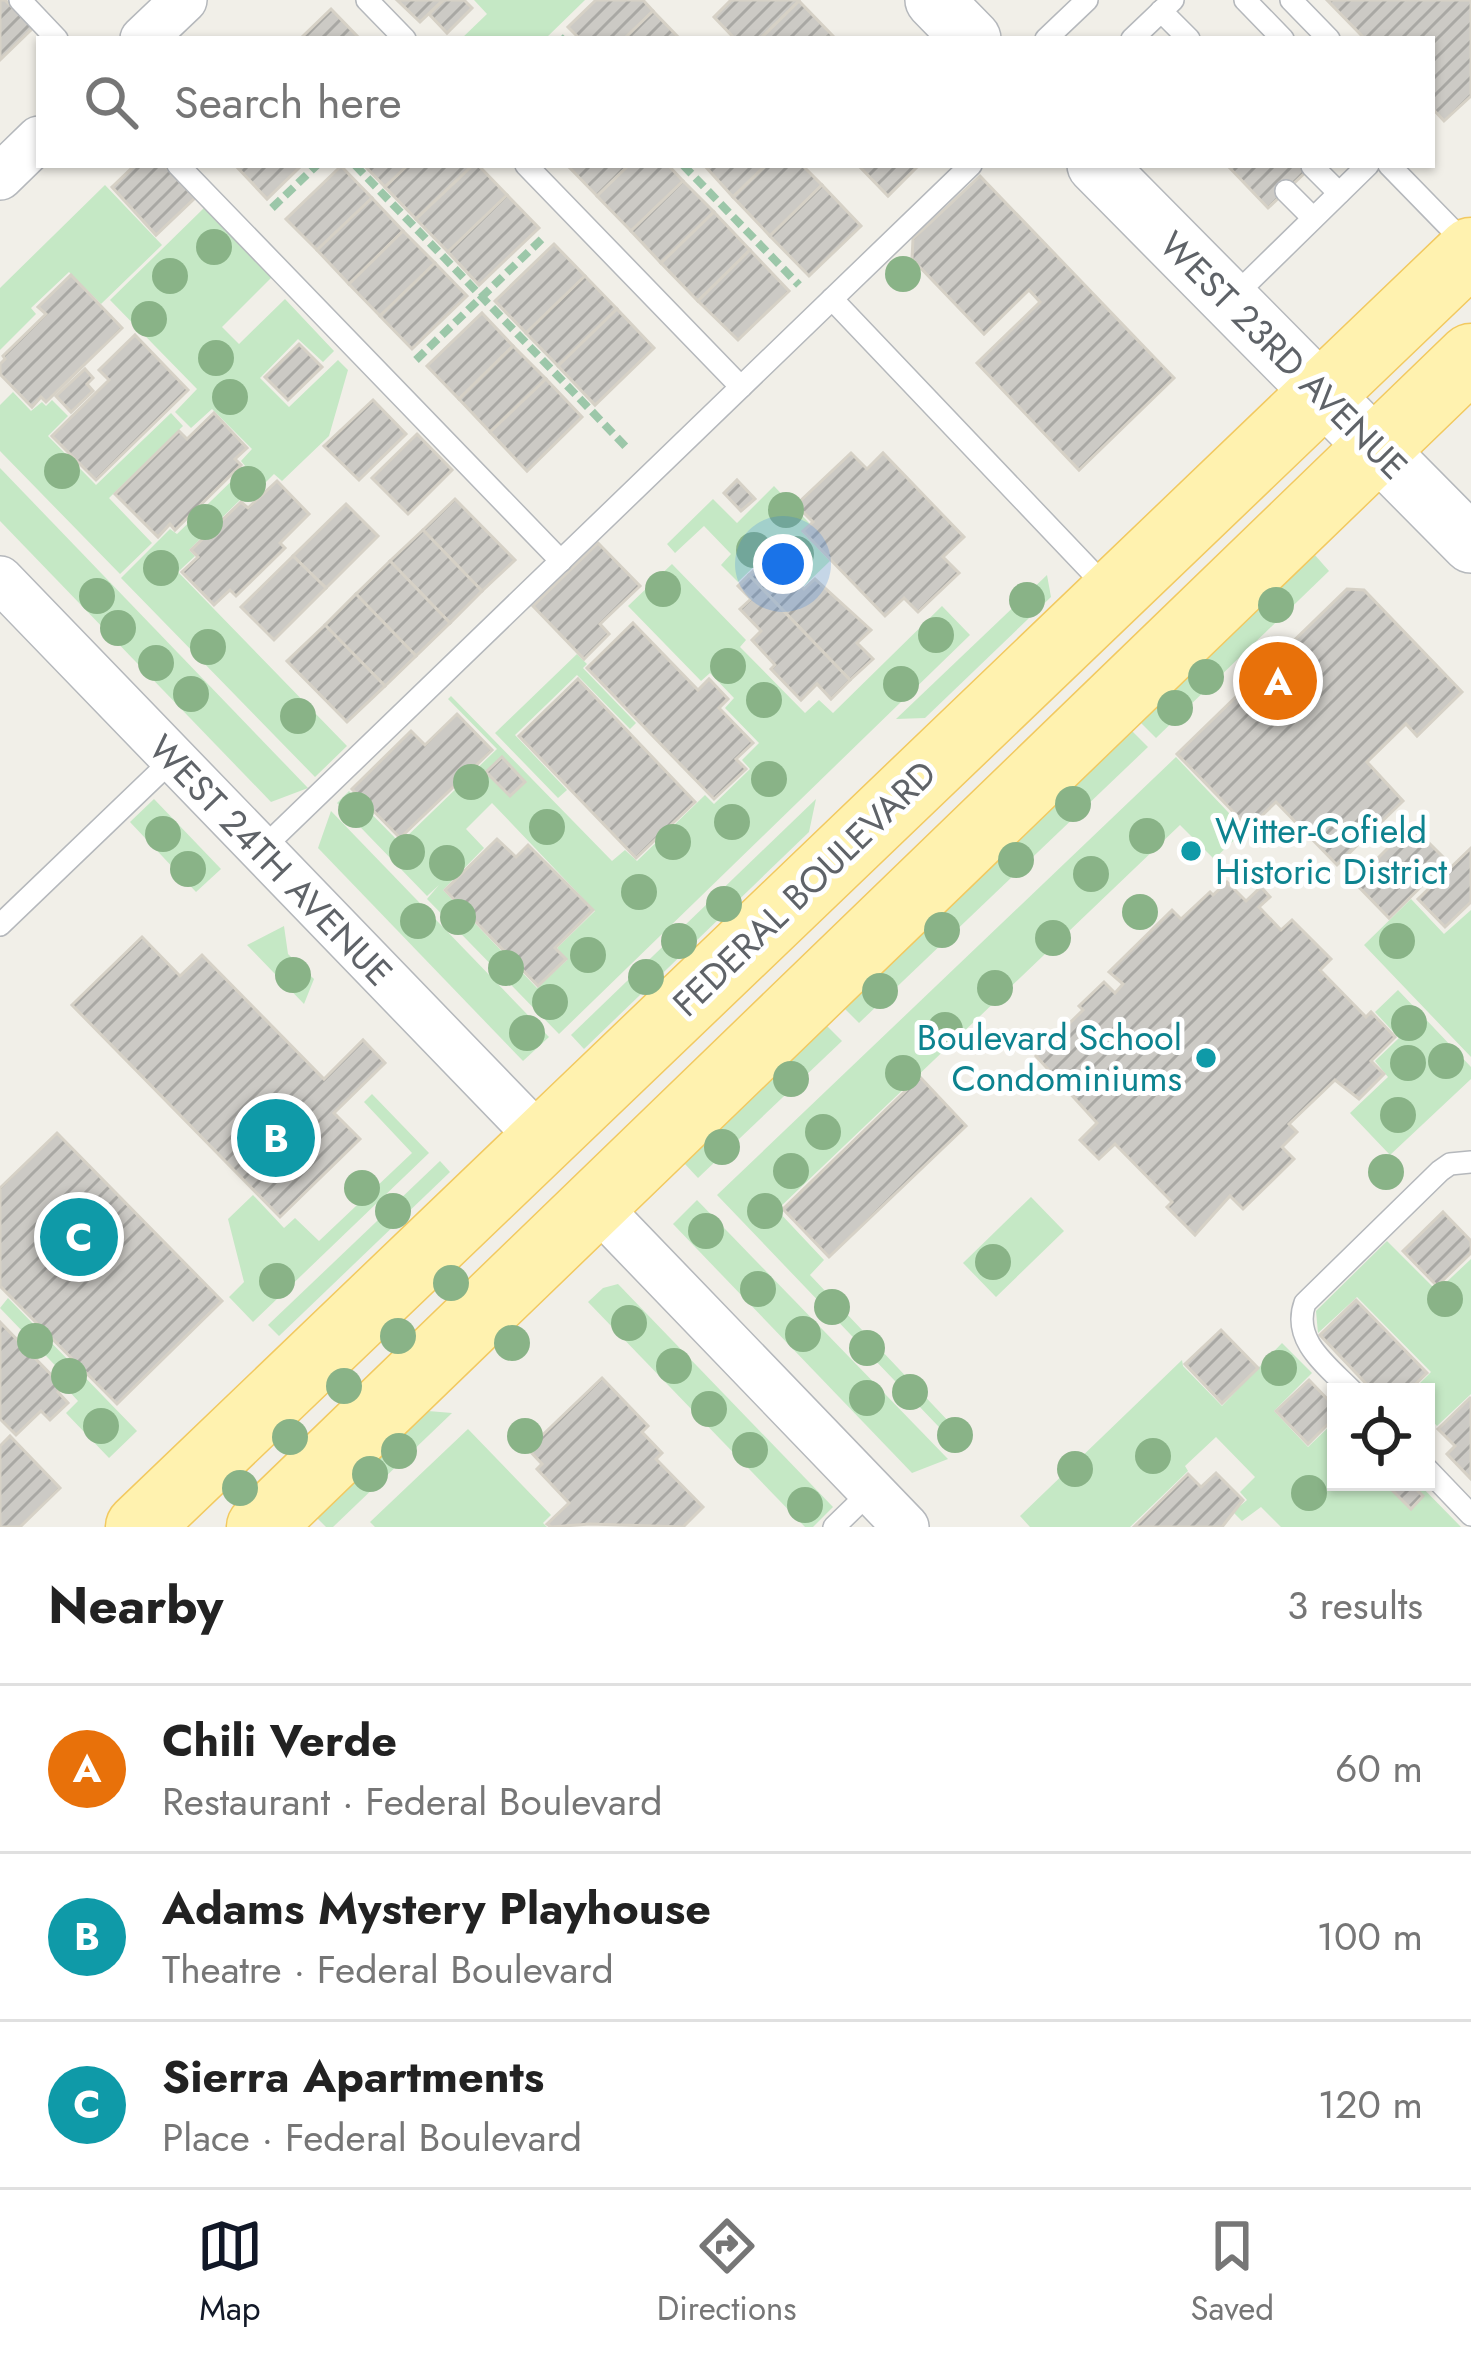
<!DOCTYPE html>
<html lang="en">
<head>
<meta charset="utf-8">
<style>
  body { margin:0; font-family:Jost,sans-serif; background:#f2f2f2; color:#222 }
  .controls { position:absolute; right:36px; bottom:36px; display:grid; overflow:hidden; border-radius:0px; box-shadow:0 3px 9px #0004 }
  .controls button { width:108px; height:108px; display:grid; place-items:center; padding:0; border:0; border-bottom:3px solid #e0e0e0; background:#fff; color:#222; font:60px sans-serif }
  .you { position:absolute; left:783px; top:564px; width:42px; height:42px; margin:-30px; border:9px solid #fff; border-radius:50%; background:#1a73e8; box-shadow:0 0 0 18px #1a73e833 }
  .badge { display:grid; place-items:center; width:78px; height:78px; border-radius:50%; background:#111827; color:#fff; font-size:39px; font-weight:700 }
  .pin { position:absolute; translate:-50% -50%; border:6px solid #fff; box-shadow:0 3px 12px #0006 }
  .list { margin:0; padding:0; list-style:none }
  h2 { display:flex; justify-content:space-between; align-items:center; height:156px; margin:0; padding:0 48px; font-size:51px }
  h2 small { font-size:39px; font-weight:400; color:#767676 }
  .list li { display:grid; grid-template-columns:78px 1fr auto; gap:36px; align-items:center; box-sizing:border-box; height:168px; padding:0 48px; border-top:3px solid #e0e0e0 }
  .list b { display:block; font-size:45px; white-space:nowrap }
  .list p { margin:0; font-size:39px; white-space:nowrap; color:#767676 }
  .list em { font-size:39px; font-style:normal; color:#767676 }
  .icon { flex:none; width:66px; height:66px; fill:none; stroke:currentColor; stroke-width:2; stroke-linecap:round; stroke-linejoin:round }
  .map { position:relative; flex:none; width:1471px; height:1527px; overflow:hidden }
  .search { position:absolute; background:#fff; box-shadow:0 3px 9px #0004; left:36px; right:36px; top:36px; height:132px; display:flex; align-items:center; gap:30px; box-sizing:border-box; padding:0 42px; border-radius:0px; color:#767676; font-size:45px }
  .sheet { height:660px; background:#fff }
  nav { display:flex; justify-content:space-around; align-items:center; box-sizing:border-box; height:168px; border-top:3px solid #e0e0e0; background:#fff; font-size:33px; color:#767676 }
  nav a { display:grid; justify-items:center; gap:6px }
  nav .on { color:#111827 }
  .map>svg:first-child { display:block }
</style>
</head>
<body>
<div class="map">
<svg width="1471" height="1527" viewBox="0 0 1471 1527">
  <defs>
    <pattern id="building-hatch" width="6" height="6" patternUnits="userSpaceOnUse" patternTransform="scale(3)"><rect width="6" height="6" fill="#cccac5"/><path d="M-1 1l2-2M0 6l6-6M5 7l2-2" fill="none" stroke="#a9a8a4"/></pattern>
  </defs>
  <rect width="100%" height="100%" fill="#f1efe8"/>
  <g fill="#c5e8c5" fill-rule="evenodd">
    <polygon points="474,0 585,0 545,39 461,39 487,14"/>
    <polygon points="105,185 162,245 101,304 69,272 31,308 36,314 0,350 0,288"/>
    <polygon points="205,207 272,277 222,327 239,344 285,299 334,351 323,362 298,339 260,378 289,407 338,360 348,370 329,436 282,481 274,474 246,502 242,498 189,550 195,556 178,572 347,746 315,777 121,578 170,529 177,534 246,467 241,461 252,449 212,409 191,428 175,412 197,389 110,300"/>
    <polygon points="13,392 31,411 42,402 46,406 52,400 68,416 48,436 96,485 171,413 183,426 109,498 152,543 120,574 0,451 0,405"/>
    <polygon points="0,468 308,788 271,802 0,521"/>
    <polygon points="774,486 810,524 802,532 830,561 804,586 770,551 738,582 721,565 731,554 704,526 675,553 667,544 713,499 737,523"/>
    <polygon points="1314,554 1329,571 1156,738 1140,722"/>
    <path d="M672,564l74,76 -6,7 65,66 14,-13 14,13 109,-107 28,29 -411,399 -132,-135 12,-14 -12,11 -90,-93 12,-12 51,52 97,-94 -49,-50 3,-3 161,165 13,-11 12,11 68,-66 9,9 36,-35 -8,-9 17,-17 -34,-35 9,-10 -24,-25 -9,8 -73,-75zM492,803l103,108 -38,37 10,12 -30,28 -94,-98 41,-42 -18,-19z"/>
    <polygon points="1047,575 1051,597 925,718 896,719"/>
    <polygon points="577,654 587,664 583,668 636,723 630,729 577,675 515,735 567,790 558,798 495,733"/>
    <polygon points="1132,731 1148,747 859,1023 843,1007"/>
    <polygon points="1176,757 1245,830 1214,859 1180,825 777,1210 824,1260 810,1275 969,1443 961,1450 717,1195"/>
    <polygon points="154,799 221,869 196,892 130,822"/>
    <polygon points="816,799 809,832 584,1049 571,1035"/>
    <polygon points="331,811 549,1037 523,1061 318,848"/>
    <polygon points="1411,899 1444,934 1471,910 1471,1057 1364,945"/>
    <polygon points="284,926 288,954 314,979 304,1004 247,945"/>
    <polygon points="1398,990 1471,1067 1471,1079 1390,1155 1350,1113 1388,1077 1375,1061 1399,1038 1375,1012"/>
    <polygon points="827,1026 842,1041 698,1178 684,1163"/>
    <polygon points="372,1094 429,1153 253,1322 229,1297 244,1282 228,1219 253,1195 284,1228 295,1218 319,1241 412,1153 364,1102"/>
    <polygon points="440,1161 450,1172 279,1336 268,1325"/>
    <polygon points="1031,1197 1064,1231 996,1297 963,1263"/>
    <polygon points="697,1200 948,1459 912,1473 673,1224"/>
    <polygon points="1387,1241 1437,1291 1471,1259 1471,1394 1437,1426 1426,1414 1426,1392 1411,1392 1431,1372 1357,1297 1318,1333 1316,1311"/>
    <polygon points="618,1284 833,1507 813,1527 805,1527 588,1302 603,1288"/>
    <polygon points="8,1298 137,1431 109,1458 66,1413 78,1401 69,1391 74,1385 0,1308"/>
    <polygon points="1282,1343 1312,1373 1274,1411 1308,1447 1336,1420 1336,1482 1417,1482 1461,1527 1281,1527 1261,1507 1242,1521 1233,1512 1247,1500 1240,1492 1255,1477 1216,1437 1185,1466 1188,1471 1130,1527 1030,1527 1020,1516 1182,1360 1183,1366 1222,1406"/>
    <polygon points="428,1411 452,1413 333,1527 326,1527 316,1517"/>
    <polygon points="468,1429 551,1515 543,1523 547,1527 375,1527 370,1522"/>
  </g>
  <g fill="url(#building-hatch)" stroke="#d6d1c6" stroke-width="3">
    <polygon points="0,0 5,0 33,28 0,60"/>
    <polygon points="397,0 443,0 420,22"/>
    <polygon points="444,0 464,0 472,8 447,33 429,14"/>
    <polygon points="596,0 643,0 653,11 624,39 580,39 568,27"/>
    <polygon points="731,0 798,0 799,1 760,39 735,39 714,17"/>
    <polygon points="1327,0 1471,0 1471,96 1444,121 1432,108 1432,39 1365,39"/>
    <polygon points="799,1 834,37 760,39"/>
    <polygon points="331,9 360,39 300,39"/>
    <polygon points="653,11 680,39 624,39"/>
    <polygon points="135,165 164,165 195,198 156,235 112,187"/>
    <polygon points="235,165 302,165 267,199"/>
    <polygon points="364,165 408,165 385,187"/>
    <polygon points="408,165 473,165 416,219 385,187"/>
    <polygon points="473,165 478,165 507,195 448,252 416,219"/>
    <polygon points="567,165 629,165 597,196"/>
    <polygon points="629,165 668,165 683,181 631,231 597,196"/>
    <polygon points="704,165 766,165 733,197"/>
    <polygon points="766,165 802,165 822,185 770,236 733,197"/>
    <polygon points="858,165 919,165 888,196"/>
    <polygon points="1227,165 1313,165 1268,208"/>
    <polygon points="341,166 372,198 317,250 286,219"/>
    <polygon points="980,176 1174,378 1079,470 977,363 1040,302 1029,290 984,334 912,259 913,239"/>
    <polygon points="683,181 714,212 661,263 631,231"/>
    <polygon points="822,185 861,226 809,276 770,236"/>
    <polygon points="507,195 539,228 479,285 448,252"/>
    <polygon points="372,198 403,231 349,284 317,250"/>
    <polygon points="714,212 750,250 698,301 661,263"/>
    <polygon points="403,231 435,263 380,316 349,284"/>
    <polygon points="554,244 585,276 526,333 495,301"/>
    <polygon points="750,250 789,291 738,340 698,301"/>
    <polygon points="435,263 467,296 412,349 380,316"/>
    <polygon points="71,275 122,328 46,402 41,397 32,407 0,374 0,364 5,359 3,356 46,314 38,307"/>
    <polygon points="585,276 617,309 558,366 526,333"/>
    <polygon points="617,309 654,348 595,405 558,366"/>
    <polygon points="482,313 513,346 459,399 427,366"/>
    <polygon points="135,335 188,390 96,480 52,436 109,380 99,370"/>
    <polygon points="299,344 322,367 288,400 265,377"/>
    <polygon points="513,346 546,379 490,432 459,399"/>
    <polygon points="85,369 93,378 87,384 93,391 71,412 56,396"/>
    <polygon points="546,379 582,417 527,471 490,432"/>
    <polygon points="373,400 406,434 359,480 324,446"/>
    <polygon points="214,413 247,448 235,459 241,465 175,530 170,524 158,537 115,494 179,431 187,439"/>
    <polygon points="417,434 452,470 408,514 372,478"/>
    <polygon points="851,453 867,469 883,453 964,537 943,557 959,573 918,612 904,598 885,616 803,531 813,522 796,505"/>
    <polygon points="737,480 755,499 741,511 724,493"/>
    <polygon points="277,481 309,514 280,543 285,548 236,596 230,590 214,605 182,572 198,557 191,550 241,502 248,508"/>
    <polygon points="455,499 515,560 482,591 423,530"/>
    <polygon points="346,504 378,536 326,588 293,556"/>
    <polygon points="423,530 482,591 450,623 390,561"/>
    <polygon points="598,543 640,586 600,624 609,634 584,659 533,606"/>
    <polygon points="771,554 804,589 815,579 871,630 857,643 873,659 850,680 749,575"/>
    <polygon points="293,556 326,588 274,640 241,607"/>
    <polygon points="390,561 450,623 416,656 356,594"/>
    <polygon points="749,575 850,680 831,699 817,684 801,700 771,669 775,665 752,640 761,631 740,609 751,599 738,586"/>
    <polygon points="1347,589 1364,590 1462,692 1417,736 1406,724 1367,762 1403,801 1337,865 1276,802 1249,828 1177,754"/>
    <polygon points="356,594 416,656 385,686 325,625"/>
    <polygon points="633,623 698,690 709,679 728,699 719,708 753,743 736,759 746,769 714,799 587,668"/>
    <polygon points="325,625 385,686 347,722 287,661"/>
    <polygon points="578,679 695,802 636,858 519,736"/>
    <polygon points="457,714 492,750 400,838 352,789 411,731 425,745"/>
    <polygon points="502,757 525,782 510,796 486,772"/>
    <polygon points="1411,825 1447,861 1389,918 1354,882"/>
    <polygon points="497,839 516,857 528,845 593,910 555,948 566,959 538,986 445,890"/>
    <polygon points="1471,848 1471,902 1445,927 1418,899"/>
    <polygon points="1227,882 1246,901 1261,887 1270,897 1259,907 1281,930 1292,920 1331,959 1320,970 1366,1017 1371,1012 1395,1037 1371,1061 1384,1074 1359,1099 1335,1080 1289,1124 1297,1132 1282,1147 1294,1159 1243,1209 1230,1196 1195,1235 1167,1207 1172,1202 1115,1144 1099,1159 1080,1140 1097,1123 1036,1056 1083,1010 1079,1006 1104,982 1115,993 1123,984 1109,972 1172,910 1181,919 1210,892 1213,895"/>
    <polygon points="142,937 180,976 202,955 324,1079 363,1040 385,1063 334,1113 360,1139 280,1217 72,1005"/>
    <polygon points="920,1077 966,1126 829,1257 783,1209"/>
    <polygon points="57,1133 222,1301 117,1404 0,1286 0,1188"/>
    <polygon points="1443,1212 1471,1241 1471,1253 1437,1286 1403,1251"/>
    <polygon points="1356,1300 1427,1373 1407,1392 1374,1392 1320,1335"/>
    <polygon points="0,1322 63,1387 58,1392 68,1403 50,1420 41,1411 16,1435 0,1419"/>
    <polygon points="1221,1330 1258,1368 1222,1403 1185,1364"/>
    <polygon points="602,1378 648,1426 642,1432 662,1453 656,1459 703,1507 683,1527 590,1524 551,1527 547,1524 569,1503 537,1469 542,1464 528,1449"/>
    <polygon points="1309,1380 1336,1408 1336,1416 1308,1444 1276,1411"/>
    <polygon points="1470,1398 1471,1399 1471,1479 1447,1454 1455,1446 1438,1429"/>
    <polygon points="10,1436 60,1488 20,1527 0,1527 0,1446"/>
    <polygon points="1216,1473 1243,1500 1222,1527 1134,1527 1188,1474 1201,1487"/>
    <polygon points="1394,1482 1409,1482 1423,1496 1411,1509 1389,1487"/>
  </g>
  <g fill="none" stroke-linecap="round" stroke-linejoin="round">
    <defs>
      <g id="service">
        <polyline points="20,0 57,39"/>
        <polyline points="367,0 405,39"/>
        <polyline points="1245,0 1283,39"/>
        <polyline points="1291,0 1329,39"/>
        <polyline points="1161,11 1189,39"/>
        <polyline points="1046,39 1087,0"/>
        <polyline points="1132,39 1173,0"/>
        <polyline points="178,165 561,561"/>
        <polyline points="526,165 741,387"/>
        <polyline points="1389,165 1468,246"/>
        <polyline points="1312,166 1339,193"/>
        <polyline points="1286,191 1313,218"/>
        <polyline points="832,299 1108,589"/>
        <polyline points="1231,299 1368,165"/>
        <polyline points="261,850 971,165"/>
        <polyline points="0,925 173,759"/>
        <path d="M1353,1392c-24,-25 -62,-51 -48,-89l135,-132 10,-7 21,-2"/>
        <polyline points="1426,1468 1471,1515"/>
        <polyline points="834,1527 871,1491"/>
      </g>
      <g id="minor">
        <polyline points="143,39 184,0"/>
        <polyline points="0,177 39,139"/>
        <polyline points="0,579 542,1140"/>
        <polyline points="595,1204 906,1527"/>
      </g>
      <g id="tertiary">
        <polyline points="934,0 972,39"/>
        <polyline points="1096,165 1471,544"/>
      </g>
      <g id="primary">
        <polyline points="139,1527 1471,251"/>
        <polyline points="260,1527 1471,357"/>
      </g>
    </defs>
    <use href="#service" stroke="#b5b8bc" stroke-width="24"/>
    <use href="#minor" stroke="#b5b8bc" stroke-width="48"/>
    <use href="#tertiary" stroke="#b5b8bc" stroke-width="60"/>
    <use href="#primary" stroke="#f2c960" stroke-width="69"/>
    <g stroke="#9cc7a9" stroke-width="8" stroke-dasharray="12 6" stroke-linecap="butt">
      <polyline points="560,37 562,39"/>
      <polyline points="355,165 628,449"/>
      <polyline points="683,165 799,285"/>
      <polyline points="272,208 317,165"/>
      <polyline points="416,360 544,237"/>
    </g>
    <use href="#service" stroke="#fff" stroke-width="21"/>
    <use href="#minor" stroke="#fff" stroke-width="45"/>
    <use href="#tertiary" stroke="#fff" stroke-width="57"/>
    <use href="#primary" stroke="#fff2af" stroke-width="66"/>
  </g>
  <g fill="#89b387">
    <circle cx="214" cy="247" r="18"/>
    <circle cx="903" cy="274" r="18"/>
    <circle cx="170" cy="276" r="18"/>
    <circle cx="149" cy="319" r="18"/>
    <circle cx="216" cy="358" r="18"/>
    <circle cx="230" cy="397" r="18"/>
    <circle cx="62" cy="471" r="18"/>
    <circle cx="248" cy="484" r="18"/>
    <circle cx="786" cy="510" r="18"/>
    <circle cx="205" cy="522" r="18"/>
    <circle cx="754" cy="550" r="18"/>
    <circle cx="796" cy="554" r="18"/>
    <circle cx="161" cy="568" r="18"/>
    <circle cx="663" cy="589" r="18"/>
    <circle cx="97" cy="596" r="18"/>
    <circle cx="1027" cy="600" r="18"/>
    <circle cx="1276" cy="605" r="18"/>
    <circle cx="118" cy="628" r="18"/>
    <circle cx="936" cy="635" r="18"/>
    <circle cx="208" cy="647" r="18"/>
    <circle cx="156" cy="663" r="18"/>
    <circle cx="728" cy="666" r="18"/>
    <circle cx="1206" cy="677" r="18"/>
    <circle cx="901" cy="684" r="18"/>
    <circle cx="191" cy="694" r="18"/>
    <circle cx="764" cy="700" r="18"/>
    <circle cx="1175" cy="708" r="18"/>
    <circle cx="298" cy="716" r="18"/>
    <circle cx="769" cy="779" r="18"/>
    <circle cx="471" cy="782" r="18"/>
    <circle cx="1073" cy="804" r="18"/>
    <circle cx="356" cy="810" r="18"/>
    <circle cx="732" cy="822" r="18"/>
    <circle cx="547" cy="827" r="18"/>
    <circle cx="163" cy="834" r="18"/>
    <circle cx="1147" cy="836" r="18"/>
    <circle cx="673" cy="842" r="18"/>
    <circle cx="407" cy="852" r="18"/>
    <circle cx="1016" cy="860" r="18"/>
    <circle cx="447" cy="863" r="18"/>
    <circle cx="188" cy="869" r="18"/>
    <circle cx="1091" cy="874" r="18"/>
    <circle cx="639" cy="892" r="18"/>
    <circle cx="724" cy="904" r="18"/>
    <circle cx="1140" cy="912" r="18"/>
    <circle cx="458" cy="917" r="18"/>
    <circle cx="418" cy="921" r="18"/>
    <circle cx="942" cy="930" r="18"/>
    <circle cx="1053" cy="938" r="18"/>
    <circle cx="679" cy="941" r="18"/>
    <circle cx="1397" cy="941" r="18"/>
    <circle cx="588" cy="955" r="18"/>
    <circle cx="506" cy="968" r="18"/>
    <circle cx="293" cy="975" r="18"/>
    <circle cx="646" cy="977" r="18"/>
    <circle cx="995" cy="988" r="18"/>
    <circle cx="880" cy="991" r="18"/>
    <circle cx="550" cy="1002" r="18"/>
    <circle cx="1409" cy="1023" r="18"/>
    <circle cx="945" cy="1030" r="18"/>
    <circle cx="527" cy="1033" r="18"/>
    <circle cx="1446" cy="1061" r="18"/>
    <circle cx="1408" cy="1063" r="18"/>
    <circle cx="903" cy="1073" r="18"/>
    <circle cx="791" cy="1079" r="18"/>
    <circle cx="1398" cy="1115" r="18"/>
    <circle cx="823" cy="1132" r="18"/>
    <circle cx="722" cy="1147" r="18"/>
    <circle cx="791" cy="1171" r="18"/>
    <circle cx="1386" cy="1172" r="18"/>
    <circle cx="362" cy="1188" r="18"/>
    <circle cx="393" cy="1211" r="18"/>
    <circle cx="765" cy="1211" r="18"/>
    <circle cx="706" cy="1231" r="18"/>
    <circle cx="993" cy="1262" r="18"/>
    <circle cx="277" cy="1281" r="18"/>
    <circle cx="451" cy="1283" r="18"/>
    <circle cx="758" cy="1289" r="18"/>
    <circle cx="1445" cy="1299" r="18"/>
    <circle cx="832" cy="1307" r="18"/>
    <circle cx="629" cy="1323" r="18"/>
    <circle cx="803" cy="1334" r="18"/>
    <circle cx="398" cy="1336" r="18"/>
    <circle cx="35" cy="1341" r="18"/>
    <circle cx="512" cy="1343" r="18"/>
    <circle cx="867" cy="1348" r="18"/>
    <circle cx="674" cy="1366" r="18"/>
    <circle cx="1279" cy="1368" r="18"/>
    <circle cx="69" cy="1376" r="18"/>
    <circle cx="344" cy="1386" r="18"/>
    <circle cx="910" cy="1392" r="18"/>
    <circle cx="867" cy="1398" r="18"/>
    <circle cx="709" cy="1409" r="18"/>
    <circle cx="101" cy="1426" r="18"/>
    <circle cx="955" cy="1435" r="18"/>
    <circle cx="525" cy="1436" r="18"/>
    <circle cx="290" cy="1437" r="18"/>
    <circle cx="750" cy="1450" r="18"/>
    <circle cx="399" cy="1451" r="18"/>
    <circle cx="1153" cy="1456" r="18"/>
    <circle cx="1075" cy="1469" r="18"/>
    <circle cx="370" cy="1474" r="18"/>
    <circle cx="240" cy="1488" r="18"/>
    <circle cx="1309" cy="1493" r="18"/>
    <circle cx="805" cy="1505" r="18"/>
  </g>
  <g fill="#0f9aa8" stroke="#fff" stroke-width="4.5">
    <circle cx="1191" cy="851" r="12"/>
    <circle cx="1206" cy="1058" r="12"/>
  </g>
  <g text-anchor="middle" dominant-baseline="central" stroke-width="10" stroke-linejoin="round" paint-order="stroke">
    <g font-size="36" fill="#5f6368" stroke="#fff">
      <text transform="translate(1284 355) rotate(45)">WEST 23RD AVENUE</text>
      <text transform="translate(271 860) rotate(46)">WEST 24TH AVENUE</text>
      <text transform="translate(804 888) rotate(-44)">FEDERAL BOULEVARD</text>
    </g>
    <g font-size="36" fill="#0d838f" stroke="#fff" text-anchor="start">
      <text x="1215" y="830">Witter-Cofield<tspan x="1215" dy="41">Historic District</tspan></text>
      <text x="1182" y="1037" text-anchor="end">Boulevard School<tspan x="1182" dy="41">Condominiums</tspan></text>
    </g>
  </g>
</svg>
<div class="controls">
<button><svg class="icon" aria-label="locate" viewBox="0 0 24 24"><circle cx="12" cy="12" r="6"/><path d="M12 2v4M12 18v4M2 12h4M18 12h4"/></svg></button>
</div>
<div class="you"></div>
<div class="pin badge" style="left:1278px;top:681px;background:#e8710a">A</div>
<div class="pin badge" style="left:276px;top:1138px;background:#0f9aa8">B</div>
<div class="pin badge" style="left:79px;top:1237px;background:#0f9aa8">C</div>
<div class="search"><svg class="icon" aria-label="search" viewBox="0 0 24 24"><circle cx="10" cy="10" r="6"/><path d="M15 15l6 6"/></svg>Search here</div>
</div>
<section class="sheet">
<h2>Nearby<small>3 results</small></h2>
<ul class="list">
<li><span class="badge" style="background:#e8710a">A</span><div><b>Chili Verde</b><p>Restaurant · Federal Boulevard</p></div><em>60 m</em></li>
<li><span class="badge" style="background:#0f9aa8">B</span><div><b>Adams Mystery Playhouse</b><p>Theatre · Federal Boulevard</p></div><em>100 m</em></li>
<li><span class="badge" style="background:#0f9aa8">C</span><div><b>Sierra Apartments</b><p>Place · Federal Boulevard</p></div><em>120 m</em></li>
</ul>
</section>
<nav>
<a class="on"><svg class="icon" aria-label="map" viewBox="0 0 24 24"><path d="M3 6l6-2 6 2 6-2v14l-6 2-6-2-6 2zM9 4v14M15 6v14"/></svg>Map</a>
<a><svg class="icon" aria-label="directions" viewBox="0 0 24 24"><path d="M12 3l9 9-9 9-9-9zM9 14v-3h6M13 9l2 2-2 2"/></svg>Directions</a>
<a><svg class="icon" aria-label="saved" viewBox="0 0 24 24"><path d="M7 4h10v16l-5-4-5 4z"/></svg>Saved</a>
</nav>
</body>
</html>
